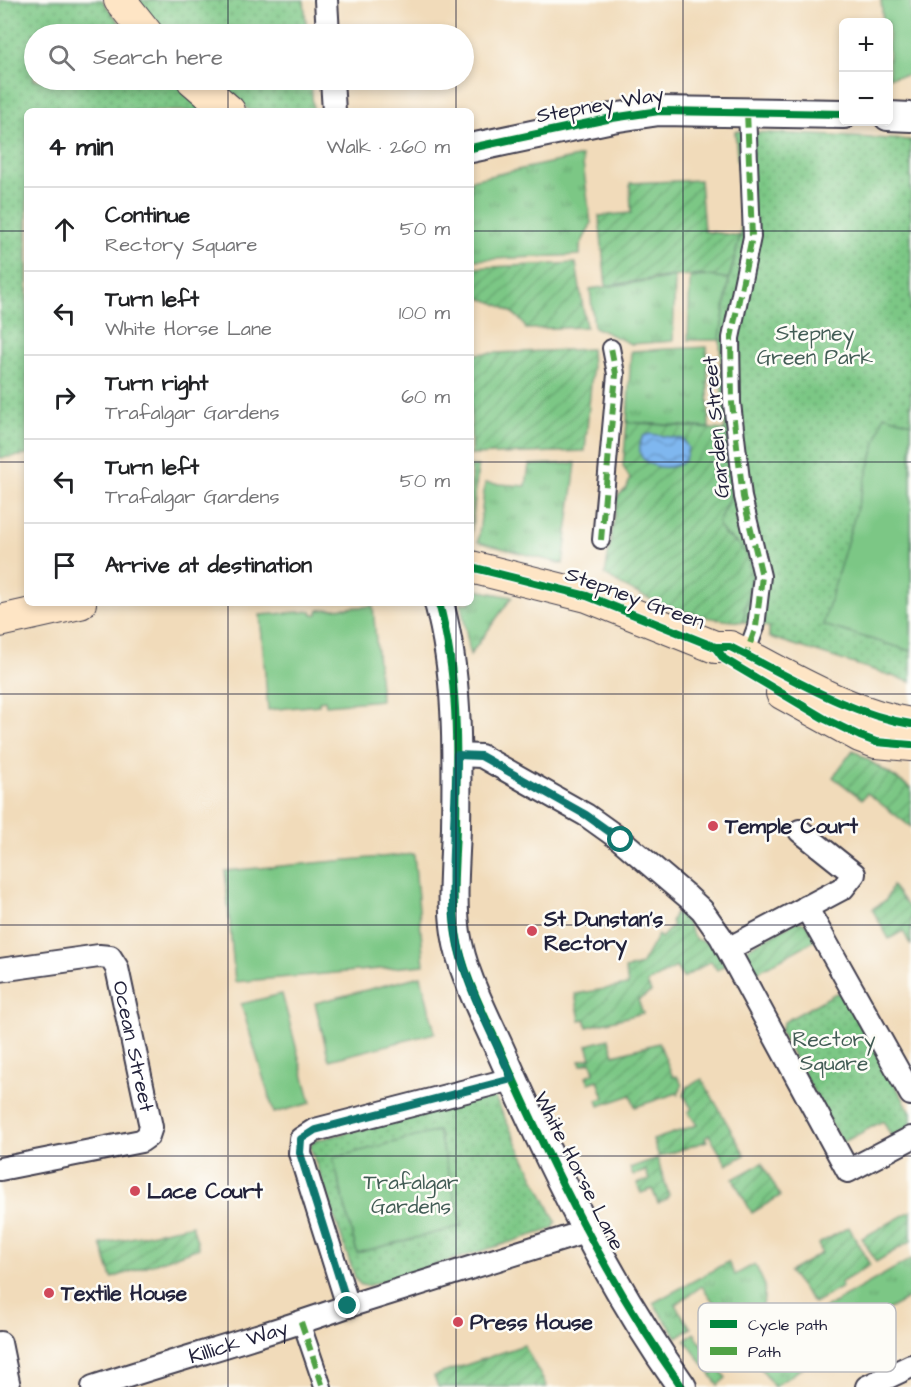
<!DOCTYPE html>
<html lang="en">
<head>
<meta charset="utf-8">
<style>
  body { margin:0; font-family:"Architects Daughter",sans-serif; background:#f6f6f6; color:#202124 }
  .controls { position:absolute; right:18px; top:18px; display:grid; overflow:hidden; border-radius:9px; box-shadow:0 3px 9px #0003 }
  .controls button { width:54px; height:54px; display:grid; place-items:center; padding:0; border:0; border-bottom:2px solid #e0e0e0; background:#fff; color:#202124; font:30px sans-serif }
  .stop { position:absolute; width:18px; height:18px; margin:-14px; border:4px solid #0f766e; border-radius:50%; background:#fff }
  .stop.end { background:#0f766e; border-color:#fff; box-shadow:0 2px 6px #0008 }
  .list { margin:0; padding:0; list-style:none }
  h2 { display:flex; justify-content:space-between; align-items:center; height:78px; margin:0; padding:0 24px; font-size:26px }
  h2 small { font-size:20px; font-weight:400; color:#757577 }
  .list li { display:grid; grid-template-columns:39px 1fr auto; gap:18px; align-items:center; box-sizing:border-box; height:84px; padding:0 24px; border-top:2px solid #e0e0e0 }
  .list b { display:block; font-size:22px; white-space:nowrap }
  .list p { margin:0; font-size:20px; white-space:nowrap; color:#757577 }
  .list em { font-size:20px; font-style:normal; color:#757577 }
  .icon { flex:none; width:33px; height:33px; fill:none; stroke:currentColor; stroke-width:2; stroke-linecap:round; stroke-linejoin:round }
  .map { position:relative; flex:none; width:911px; height:1387px; overflow:hidden }
  .search { position:absolute; background:#fff; box-shadow:0 3px 9px #0003; left:24px; top:24px; width:450px; height:66px; display:flex; align-items:center; gap:15px; box-sizing:border-box; padding:0 21px; border-radius:33px; color:#757577; font-size:22px }
  .panel { position:absolute; background:#fff; box-shadow:0 3px 9px #0003; left:24px; top:108px; width:450px; height:498px; border-radius:9px }
  .map>svg:first-child { display:block }
</style>
</head>
<body>
<div class="map">
<svg width="911" height="1387" viewBox="0 0 911 1387">
  <defs>
    <pattern id="grass-tufts" width="24" height="20" patternUnits="userSpaceOnUse" patternTransform="scale(1.5)"><rect width="24" height="20" fill="#7cc785"/><path d="M3 7l-1-3M5 7V3M7 7l1-3M15 17l-1-3M17 17v-4M19 17l1-3" fill="none" stroke="#65a16e"/></pattern>
    <pattern id="park-dots" width="8" height="8" patternUnits="userSpaceOnUse" patternTransform="scale(1.5)"><rect width="8" height="8" fill="#7cc785"/><path d="M2 2h.1M6 6h.1" fill="none" stroke="#65a16e" stroke-width="1.8" stroke-linecap="round"/></pattern>
    <pattern id="garden-furrows" width="10" height="10" patternUnits="userSpaceOnUse" patternTransform="scale(1.5)"><rect width="10" height="10" fill="#7cc785"/><path d="M-1 1l2-2M0 10L10 0M9 11l2-2" fill="none" stroke="#65a16e"/></pattern>
    <pattern id="water-waves" width="16" height="10" patternUnits="userSpaceOnUse" patternTransform="scale(1.5)"><rect width="16" height="10" fill="#7fb7ef"/><path d="M0 5q4-4 8 0t8 0" fill="none" stroke="#6894c3"/></pattern>
  </defs>
  <rect width="100%" height="100%" fill="#fdfcf7"/>
  <filter id="ink" filterUnits="userSpaceOnUse"><feTurbulence type="fractalNoise" baseFrequency=".0167" numOctaves="2"/><feDisplacementMap in="SourceGraphic" scale="12" xChannelSelector="R" yChannelSelector="G"/><feConvolveMatrix kernelMatrix="1 2 1 2 8 2 1 2 1" color-interpolation-filters="sRGB"/></filter>
  <filter id="wash" filterUnits="userSpaceOnUse"><feTurbulence type="fractalNoise" baseFrequency=".008" numOctaves="4" result="noise"/><feDisplacementMap in="SourceGraphic" scale="24" xChannelSelector="R" yChannelSelector="G"/><feGaussianBlur stdDeviation="1.35" result="paint"/><feColorMatrix in="noise" values="0 0 0 0 0 0 0 0 0 0 0 0 0 0 0 0 0 1.4 0 .05"/><feComposite in="paint" operator="in"/></filter>
  <g filter="url(#wash)">
    <rect width="100%" height="100%" fill="#f1dbba"/>
    <g fill="url(#grass-tufts)" stroke="#4f7460" stroke-width="1.5">
      <polygon points="582,156 591,224 580,246 580,255 471,260 471,180"/>
      <polygon points="717,276 729,279 720,340 688,340 690,277"/>
      <polygon points="675,277 673,341 631,344 594,327 590,289"/>
      <polygon points="707,347 709,428 627,422 631,351"/>
      <polygon points="576,463 563,564 478,542 485,483 526,486 529,465"/>
      <polygon points="471,466 478,466 471,537"/>
      <polygon points="471,589 512,597 470,655 461,603 471,603"/>
      <polygon points="911,1259 911,1297 814,1350 806,1336 814,1326 816,1313"/>
      <polygon points="728,1262 735,1275 755,1264 765,1286 762,1317 773,1330 797,1337 811,1362 774,1387 702,1286 675,1305 691,1328 677,1337 653,1303"/>
      <polygon points="694,1333 726,1378 718,1385 685,1340"/>
    </g>
    <g fill="url(#park-dots)" stroke="#4f7460" stroke-width="1.5">
      <polygon points="0,0 102,0 128,34 34,34 34,80 174,80 212,111 27,111 27,455 0,458"/>
      <polygon points="137,0 304,0 307,34 164,34"/>
      <polygon points="215,80 311,80 313,111 250,111"/>
      <path d="M735,131l176,9v542l-142,-45v-10l-26,-5c3,-26 10,-52 -4,-75 -6,-11 -18,-10 -21,-25l14,-30 -10,-88 -2,-66 9,-57 11,-45 2,-22z"/>
      <polygon points="836,993 845,994 911,1113 911,1126 891,1136 883,1121 842,1143 780,1032 784,1022"/>
      <polygon points="494,1096 556,1222 553,1229 367,1286 361,1285 356,1280 310,1146 313,1141"/>
    </g>
    <g fill="url(#garden-furrows)" stroke="#4f7460" stroke-width="1.5">
      <path d="M700,180l4,51 36,5 -11,43c-39,-9 -83,1 -123,7l-7,-70 32,-3 -1,-30z"/>
      <path d="M576,263l10,64 -60,2c-6,-17 -38,-31 -55,-32v-29z"/>
      <polygon points="591,349 592,372 585,451 471,455 471,354"/>
      <path d="M627,422l98,8 7,62 -14,30c3,14 13,16 22,24 18,18 6,54 3,76 -47,-3 -99,-21 -138,-47l13,-79 9,-8 3,-9 -7,-13z"/>
      <polygon points="853,750 911,788 911,827 867,793 862,799 833,777"/>
      <polygon points="892,886 911,910 911,946 903,931 889,939 872,909 886,900"/>
      <polygon points="675,912 686,921 695,939 714,945 725,965 717,970 711,961 683,978 676,967 647,983 651,992 638,1000 643,1013 587,1027 585,1019 580,1020 575,994 628,985 625,969 641,965 658,935 661,938 673,925 671,922"/>
      <polygon points="797,921 807,924 815,940 754,974 745,957 748,948"/>
      <polygon points="609,1039 614,1055 659,1043 673,1077 677,1076 682,1085 678,1095 677,1093 635,1107 631,1095 599,1106 597,1100 604,1098 598,1080 589,1083 586,1076 594,1073 591,1062 581,1065 579,1061 591,1058 587,1045"/>
      <polygon points="702,1079 745,1155 727,1165 709,1135 705,1138 707,1141 659,1157 653,1140 697,1125 688,1112 692,1109 684,1096 687,1087"/>
      <polygon points="657,1158 669,1195 666,1200 658,1203 652,1189 641,1193 637,1184 649,1180 646,1171 633,1175 630,1168"/>
      <polygon points="762,1163 780,1196 752,1213 733,1179"/>
      <polygon points="911,1211 911,1241 876,1262 862,1238"/>
      <polygon points="192,1225 199,1248 112,1278 101,1244"/>
      <polygon points="849,1227 870,1265 840,1283 842,1287 814,1303 789,1272 822,1253 818,1244"/>
      <polygon points="524,1345 547,1387 438,1387 434,1376"/>
    </g>
    <g fill="#7cc785" stroke="#4f7460" stroke-width="1.5">
      <polygon points="881,0 911,0 911,75 889,77 888,22 883,22"/>
      <polygon points="884,415 911,423 911,651 823,625"/>
      <polygon points="373,606 381,700 326,705 325,700 319,701 319,705 268,710 260,615 311,611 312,615 318,614 318,610"/>
      <polygon points="414,854 424,965 235,982 225,871"/>
      <polygon points="421,976 435,1033 329,1060 315,1003"/>
      <polygon points="282,994 311,1103 274,1113 241,1004"/>
      <polygon points="438,1131 462,1226 357,1253 333,1158"/>
    </g>
    <path fill="url(#water-waves)" stroke="#506c95" stroke-width="1.5" d="M650,434l33,5 5,9 -3,12c-13,14 -58,8 -42,-24z"/>
  </g>
  <g filter="url(#ink)">
    <g fill="none" stroke-linecap="round" stroke-linejoin="round">
      <defs>
        <g id="pedestrian">
          <polyline points="601,540 616,374 611,348"/>
          <polyline points="743,662 756,627 762,576 743,497 732,403 731,338 752,237 747,111"/>
          <polyline points="301,1322 323,1387"/>
        </g>
        <g id="minor">
          <polyline points="326,0 328,34"/>
          <polyline points="332,80 334,111"/>
          <polyline points="457,755 481,756 586,815 621,840 688,897 702,910 721,937 848,1171 911,1138"/>
          <polyline points="806,907 911,1094"/>
          <polyline points="728,949 843,888 854,874 800,831"/>
          <path id="s1" d="M0,970l99,-14 11,1 7,11 34,159 -3,9 -7,5 -141,28"/>
          <polyline points="512,1079 315,1130 301,1139 300,1153 348,1306 588,1231"/>
          <polyline points="0,1343 9,1387"/>
          <path id="s2" d="M93,1387c85,-28 171,-51 255,-81"/>
          <polyline points="867,1387 911,1366"/>
        </g>
        <g id="tertiary">
          <polyline points="888,116 911,117"/>
          <polyline points="471,148 612,118 659,111 844,114"/>
          <path d="M439,603c20,75 18,149 17,225 -1,35 -5,71 0,105 6,41 28,81 45,119 51,115 108,232 181,335"/>
        </g>
        <g id="secondary">
          <polyline points="120,0 147,34"/>
          <polyline points="193,80 229,111"/>
          <path d="M471,567l116,29 128,51h15c57,28 117,67 181,77"/>
          <polyline points="0,621 80,603"/>
          <polyline points="782,693 860,736 876,742 911,745"/>
        </g>
      </defs>
      <use href="#pedestrian" stroke="#413e4e" stroke-width="20"/>
      <use href="#minor" stroke="#413e4e" stroke-width="26"/>
      <use href="#tertiary" stroke="#413e4e" stroke-width="32"/>
      <use href="#secondary" stroke="#413e4e" stroke-width="34"/>
      <use href="#pedestrian" stroke="#fff" stroke-width="16"/>
      <use href="#minor" stroke="#fff" stroke-width="22"/>
      <use href="#tertiary" stroke="#fff" stroke-width="28"/>
      <use href="#secondary" stroke="#fee5c5" stroke-width="32"/>
      <g stroke="#50a245" stroke-width="6" stroke-dasharray="12 6" stroke-linecap="butt">
        <polyline points="601,540 616,374 611,348"/>
        <polyline points="744,660 756,627 762,576 743,497 732,403 731,338 752,237 747,111"/>
        <polyline points="301,1322 323,1387"/>
      </g>
      <defs>
        <g id="cycleway">
          <polyline points="471,148 612,118 659,111 844,114"/>
          <path d="M471,567l116,29 128,51h15c57,28 117,67 181,77"/>
          <path d="M439,603c20,75 18,149 17,225 -1,35 -5,71 0,105 6,41 28,81 45,119 51,115 108,232 181,335"/>
          <polyline points="715,647 724,659 825,719 860,736 876,742 911,745"/>
        </g>
      </defs>
      <use href="#cycleway" stroke="#fdfcf7" stroke-width="11"/>
      <use href="#cycleway" stroke="#00873e" stroke-width="8"/>
    </g>
  </g>
  <g fill="none" stroke-linecap="round" stroke-linejoin="round" filter="url(#ink)">
    <path stroke="#0f766e" stroke-width="8" d="M348,1306l-48,-153 1,-14 14,-9 197,-51c-19,-45 -49,-97 -56,-145 -8,-52 0,-124 1,-179l24,1 105,59 35,25"/>
  </g>
  <path fill="none" stroke="#22223b" stroke-width="1.5" stroke-opacity="0.55" d="M228,0v34M456,0v34M683,0v1387M228,80v31M456,80v31M0,231h27M471,231h440M0,462h27M471,462h440M228,603v784M456,603v784M0,694h911M0,925h911M0,1156h911"/>
  <g fill="#d1495b" stroke="#fdfcf7" stroke-width="2">
    <circle cx="713" cy="826" r="6"/>
    <circle cx="532" cy="931" r="6"/>
    <circle cx="135" cy="1191" r="6"/>
    <circle cx="49" cy="1293" r="6"/>
    <circle cx="458" cy="1322" r="6"/>
  </g>
  <g text-anchor="middle" dominant-baseline="central" stroke-width="5" stroke-linejoin="round" paint-order="stroke">
    <g font-size="21" fill="#22223b" stroke="#fdfcf7">
      <text transform="translate(600 105) rotate(-10)">Stepney Way</text>
      <text transform="translate(716 427) rotate(-95)">Garden Street</text>
      <text transform="translate(635 598) rotate(20)">Stepney Green</text>
      <text stroke="none"><textPath href="#s1" startOffset="204">Ocean Street</textPath></text>
      <text transform="translate(579 1171) rotate(63)">White Horse Lane</text>
      <text stroke="none"><textPath href="#s2" startOffset="152">Killick Way</textPath></text>
    </g>
    <g font-size="21" fill="#425c55" stroke="#fdfcf7">
      <text x="815" y="333">Stepney<tspan x="815" dy="24">Green Park</tspan></text>
      <text x="834" y="1039">Rectory<tspan x="834" dy="24">Square</tspan></text>
      <text x="411" y="1182">Trafalgar<tspan x="411" dy="24">Gardens</tspan></text>
    </g>
    <g font-size="21" font-weight="bold" fill="#22223b" stroke="#fdfcf7" text-anchor="start">
      <text x="725" y="826">Temple Court</text>
      <text x="544" y="919">St Dunstan's<tspan x="544" dy="24">Rectory</tspan></text>
      <text x="147" y="1191">Lace Court</text>
      <text x="61" y="1293">Textile House</text>
      <text x="470" y="1322">Press House</text>
    </g>
  </g>
  <rect x="698" y="1303" width="198" height="69" rx="9" fill="#fdfcf7" stroke="#bbbbbf" stroke-width="1.5"/>
  <rect x="710" y="1320" width="27" height="8" fill="#00873e"/>
  <rect x="710" y="1347" width="27" height="8" fill="#50a245"/>
  <g font-size="16" fill="#22223b">
    <text x="748" y="1330">Cycle path</text>
    <text x="748" y="1357">Path</text>
  </g>
</svg>
<div class="controls">
<button>+</button>
<button>−</button>
</div>
<div class="stop" style="left:621px;top:840px"></div>
<div class="stop end" style="left:348px;top:1306px"></div>
<div class="search"><svg class="icon" aria-label="search" viewBox="0 0 24 24"><circle cx="10" cy="10" r="6"/><path d="M15 15l6 6"/></svg>Search here</div>
<section class="panel">
<h2>4 min<small>Walk · 260 m</small></h2>
<ul class="list">
<li><svg class="icon" aria-label="ahead" viewBox="0 0 24 24"><path d="M12 20V5M6 11l6-6 6 6"/></svg><div><b>Continue</b><p>Rectory Square</p></div><em>50 m</em></li>
<li><svg class="icon" aria-label="left" viewBox="0 0 24 24"><path d="M17 20v-9H6M10 6l-5 5 5 5"/></svg><div><b>Turn left</b><p>White Horse Lane</p></div><em>100 m</em></li>
<li><svg class="icon" aria-label="right" viewBox="0 0 24 24"><path d="M7 20v-9h11M14 6l5 5-5 5"/></svg><div><b>Turn right</b><p>Trafalgar Gardens</p></div><em>60 m</em></li>
<li><svg class="icon" aria-label="left" viewBox="0 0 24 24"><path d="M17 20v-9H6M10 6l-5 5 5 5"/></svg><div><b>Turn left</b><p>Trafalgar Gardens</p></div><em>50 m</em></li>
<li><svg class="icon" aria-label="arrive" viewBox="0 0 24 24"><path d="M6 21V4h12l-3 4 3 4H6"/></svg><div><b>Arrive at destination</b></div></li>
</ul>
</section>
</div>
</body>
</html>
